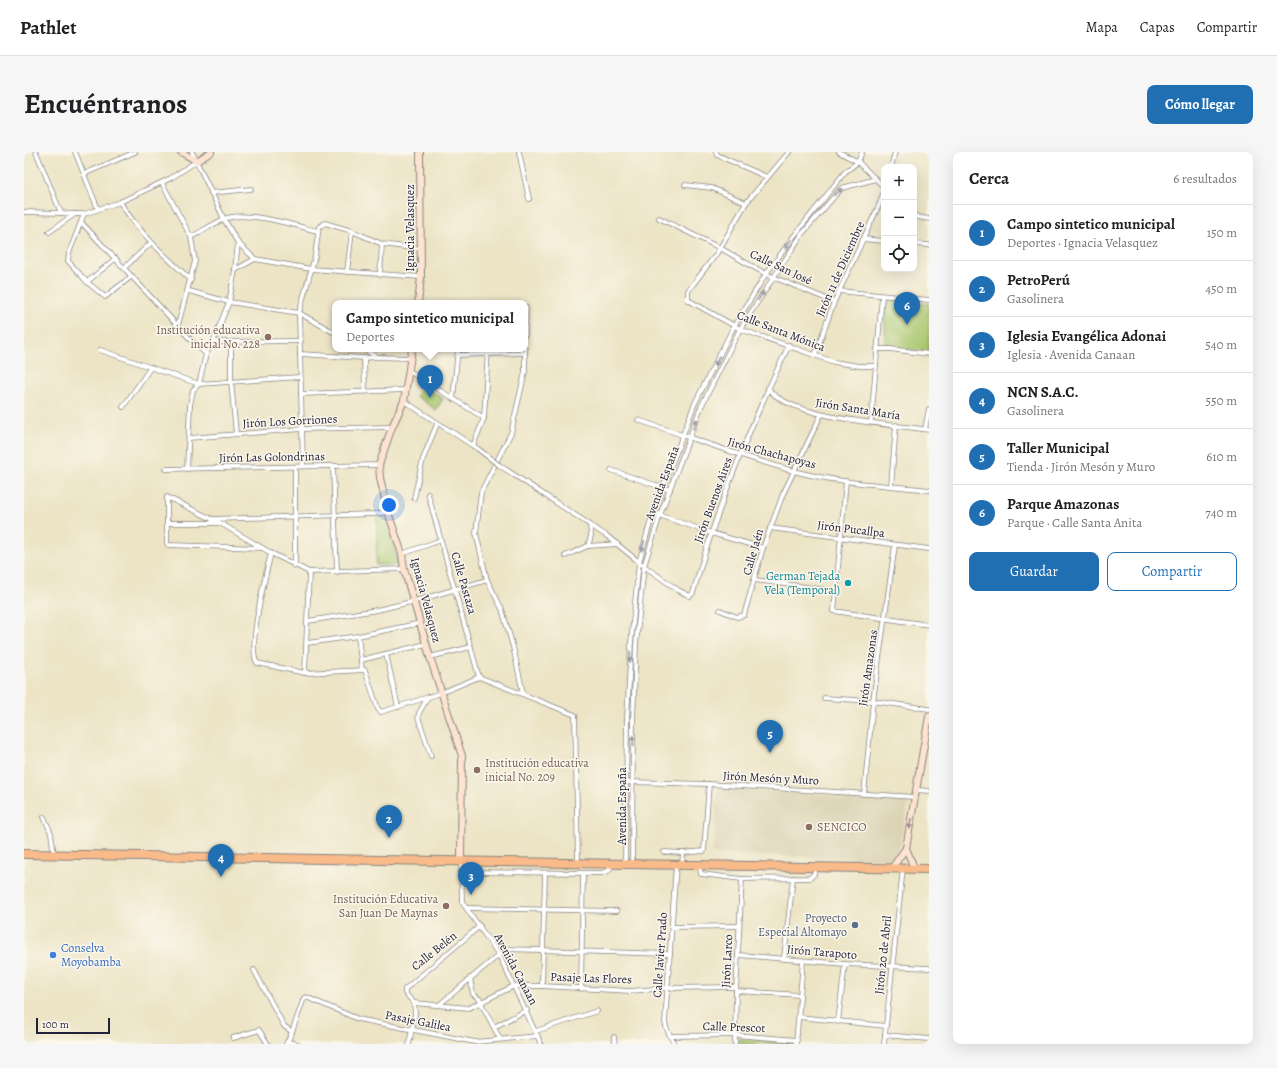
<!DOCTYPE html>
<html lang="es">
<head>
<meta charset="utf-8">
<style>
  body { margin:0; font-family:Alegreya,serif; background:#f6f6f6; color:#202124 }
  .controls { position:absolute; right:12px; top:12px; display:grid; overflow:hidden; border-radius:8px; box-shadow:0 4px 16px #0002 }
  .controls button { width:36px; height:36px; display:grid; place-items:center; padding:0; border:0; border-bottom:1px solid #e0e0e0; background:#fff; color:#202124; font:20px sans-serif }
  .scale { position:absolute; left:12px; bottom:10px; width:74px; box-sizing:border-box; padding-left:4px; border:2px solid #22223b; border-top:0; font-size:11px; line-height:14px; white-space:nowrap; color:#22223b; -webkit-text-stroke:3px #fbf7ec; paint-order:stroke }
  .you { position:absolute; left:365px; top:353px; width:14px; height:14px; margin:-10px; border:3px solid #fff; border-radius:50%; background:#1a73e8; box-shadow:0 0 0 6px #1a73e833 }
  .badge { display:grid; place-items:center; width:26px; height:26px; border-radius:50%; background:#1f6fb2; color:#fff; font-size:13px; font-weight:700 }
  .pin { position:absolute; translate:-50% -33px; filter:drop-shadow(0 1px 2px #0008) }
  .pin::after { content:''; position:absolute; top:21px; width:14px; height:12px; background:inherit; clip-path:polygon(0 0,100% 0,50% 100%) }
  .popup { position:absolute; left:308px; top:148px; width:196px; height:52px; box-sizing:border-box; display:grid; place-content:center; border-radius:8px; background:#fff; filter:drop-shadow(0 1px 3px #0005); font-size:13px; white-space:nowrap; color:#757577 }
  .popup b { font-size:15px; color:#202124 }
  .popup::after { content:''; position:absolute; left:50%; top:100%; margin-left:-8px; border:8px solid transparent; border-top-color:#fff }
  .list { margin:0; padding:0; list-style:none }
  h2 { display:flex; justify-content:space-between; align-items:center; height:52px; margin:0; padding:0 16px; font-size:17px }
  h2 small { font-size:13px; font-weight:400; color:#757577 }
  .list li { display:grid; grid-template-columns:26px 1fr auto; gap:12px; align-items:center; box-sizing:border-box; height:56px; padding:0 16px; border-top:1px solid #e0e0e0 }
  .list b { display:block; font-size:15px; white-space:nowrap }
  .list p { margin:0; font-size:13px; white-space:nowrap; color:#757577 }
  .list em { font-size:13px; font-style:normal; color:#757577 }
  .actions { display:flex; gap:8px; padding:12px 16px }
  .actions a { flex:1; padding:9px 0; border:1px solid #1f6fb2; border-radius:8px; text-align:center; font-size:14px; color:#1f6fb2 }
  .actions .main { background:#1f6fb2; color:#fff }
  .icon { flex:none; width:22px; height:22px; fill:none; stroke:currentColor; stroke-width:2; stroke-linecap:round; stroke-linejoin:round }
  .map { position:relative; flex:none; width:905px; height:892px; overflow:hidden; border-radius:8px }
  header { display:flex; align-items:center; gap:24px; box-sizing:border-box; height:56px; padding:0 20px; background:#fff; border-bottom:1px solid #e0e0e0 }
  header strong { font-size:19px }
  nav { display:flex; gap:22px; margin-inline-start:auto; font-size:14px }
  .intro { display:flex; align-items:center; justify-content:space-between; box-sizing:border-box; height:96px; padding:0 24px }
  h1 { margin:0; font-size:28px }
  .button { padding:10px 18px; border-radius:8px; background:#1f6fb2; color:#fff; font-size:14px; font-weight:700 }
  main { display:flex; gap:24px; padding:0 24px }
  aside { flex:1; background:#fff; border-radius:8px; box-shadow:0 4px 16px #0002 }
  .map>svg:first-child { display:block }
</style>
</head>
<body>
<header>
<strong>Pathlet</strong>
<nav><a>Mapa</a><a>Capas</a><a>Compartir</a></nav>
</header>
<div class="intro"><h1>Encuéntranos</h1><a class="button">Cómo llegar</a></div>
<main>
<div class="map">
<svg width="905" height="892" viewBox="0 0 905 892">
  <rect width="100%" height="100%" fill="#fbf7ec"/>
  <filter id="ink" filterUnits="userSpaceOnUse"><feTurbulence type="fractalNoise" baseFrequency=".025" numOctaves="2"/><feDisplacementMap in="SourceGraphic" scale="8" xChannelSelector="R" yChannelSelector="G"/><feConvolveMatrix kernelMatrix="1 2 1 2 8 2 1 2 1" color-interpolation-filters="sRGB"/></filter>
  <filter id="wash" filterUnits="userSpaceOnUse"><feTurbulence type="fractalNoise" baseFrequency=".012" numOctaves="4" result="noise"/><feDisplacementMap in="SourceGraphic" scale="16" xChannelSelector="R" yChannelSelector="G"/><feGaussianBlur stdDeviation="0.9" result="paint"/><feColorMatrix in="noise" values="0 0 0 0 0 0 0 0 0 0 0 0 0 0 0 0 0 1.4 0 .05"/><feComposite in="paint" operator="in"/></filter>
  <g filter="url(#wash)">
    <rect width="100%" height="100%" fill="#ece4c5"/>
    <polygon fill="#dcd4b5" points="694,636 885,648 873,708 688,702"/>
    <g fill="#a8c66d" stroke="#657454">
      <polygon points="861,148 905,152 905,200 861,194"/>
      <polygon points="399,233 419,247 412,258 392,244"/>
      <polygon points="360,360 375,413 352,413 353,362"/>
      <polygon points="716,886 769,891 769,892 715,892"/>
    </g>
  </g>
  <g filter="url(#ink)">
    <g fill="none" stroke-linecap="round" stroke-linejoin="round">
      <defs>
        <g id="street">
          <polyline points="12,0 37,61 50,62"/>
          <polyline points="51,0 74,57"/>
          <polyline points="168,0 200,67 214,91 231,107 287,117 397,125"/>
          <polyline points="495,0 505,47"/>
          <polyline points="692,0 693,3 743,25"/>
          <polyline points="765,0 722,51 693,101 664,139 664,148 716,177 810,210 835,214 851,214"/>
          <polyline points="815,0 834,10 860,35"/>
          <polyline points="867,15 871,0"/>
          <polyline points="60,22 111,0"/>
          <polyline points="138,31 167,85 171,109 154,173"/>
          <polyline points="661,33 688,36 722,51"/>
          <polyline points="187,41 227,37"/>
          <path d="M96,50c19,31 45,54 71,78"/>
          <polyline points="0,60 37,61"/>
          <polyline points="60,62 45,101 44,109 63,130 81,145 108,124"/>
          <polyline points="890,62 893,65 905,67"/>
          <polyline points="635,66 696,96 742,122 810,150"/>
          <polyline points="57,70 167,188 182,202"/>
          <polyline points="25,80 51,62 60,62 96,50 147,26 173,9"/>
          <path d="M167,85c11,-6 22,-13 33,-18 21,-9 70,6 93,12"/>
          <polyline points="839,87 860,89"/>
          <polyline points="890,92 905,93"/>
          <polyline points="101,115 127,91"/>
          <polyline points="211,118 231,107"/>
          <polyline points="323,120 328,79"/>
          <polyline points="356,123 358,92"/>
          <polyline points="63,130 92,106"/>
          <polyline points="165,139 205,150 275,161 311,181"/>
          <polyline points="815,139 905,148"/>
          <polyline points="501,183 502,156"/>
          <polyline points="189,190 277,189"/>
          <polyline points="207,190 207,229 212,282"/>
          <polyline points="340,197 353,205"/>
          <polyline points="853,197 866,197 905,202"/>
          <polyline points="76,198 175,232 182,202 189,190 205,150 211,118 214,91"/>
          <polyline points="276,202 340,206 353,205 387,206"/>
          <polyline points="434,203 501,201"/>
          <polyline points="791,203 810,150 856,51 860,39"/>
          <polyline points="340,206 341,240"/>
          <polyline points="385,219 460,266"/>
          <path d="M744,236c21,31 123,36 161,42"/>
          <polyline points="277,242 381,238"/>
          <polyline points="429,247 434,197"/>
          <polyline points="380,249 454,297"/>
          <polyline points="99,255 127,215"/>
          <path d="M614,268c52,17 103,37 156,51 43,12 90,14 135,19"/>
          <polyline points="847,270 858,144"/>
          <polyline points="901,277 905,257"/>
          <polyline points="165,286 277,277 368,275"/>
          <polyline points="449,294 460,266 464,197"/>
          <path d="M475,313l108,71 37,30 34,24 12,6 3,-3c24,-85 57,-168 96,-248"/>
          <polyline points="279,314 275,161 291,104 295,75 301,71 328,79 358,92 397,97"/>
          <polyline points="309,314 313,420"/>
          <polyline points="142,317 355,313"/>
          <polyline points="163,317 166,253 169,238 175,232 276,225"/>
          <polyline points="587,318 646,338"/>
          <polyline points="822,329 810,459 905,473"/>
          <polyline points="867,334 872,273"/>
          <polyline points="404,342 455,525"/>
          <polyline points="390,346 399,307 413,272"/>
          <polyline points="629,361 687,381 739,396"/>
          <polyline points="189,367 350,362 364,360"/>
          <polyline points="144,371 196,371"/>
          <polyline points="746,376 905,397"/>
          <polyline points="564,394 593,392"/>
          <polyline points="239,396 144,393 143,391 143,345 196,371 247,401 285,420 380,417"/>
          <path d="M247,401c-5,20 -24,94 -14,110l48,10 60,-3 13,39 3,3 60,-19 38,-16 96,38 3,147"/>
          <polyline points="378,402 417,388"/>
          <polyline points="541,404 564,394 567,384 566,373"/>
          <polyline points="271,414 271,315"/>
          <polyline points="731,428 811,439"/>
          <polyline points="696,458 713,465 720,463 739,396 759,342 797,263"/>
          <polyline points="284,469 353,458 391,449 463,428"/>
          <polyline points="334,484 338,518"/>
          <polyline points="283,491 334,484 397,471"/>
          <polyline points="362,502 374,555"/>
          <polyline points="406,505 447,495"/>
          <polyline points="337,508 402,492"/>
          <polyline points="281,521 285,420"/>
          <polyline points="499,541 489,495 478,457 463,428 452,381 457,340 487,281 492,259 501,220 501,197"/>
          <polyline points="404,545 395,561 394,565 407,604"/>
          <polyline points="800,546 849,549 905,557"/>
          <polyline points="602,630 685,632 891,645"/>
          <polyline points="893,638 905,639"/>
          <polyline points="840,642 849,549 871,393"/>
          <polyline points="20,665 27,681 30,703"/>
          <polyline points="640,700 659,701 680,699 685,632"/>
          <polyline points="437,709 438,750 475,803 517,892"/>
          <polyline points="601,712 603,567 607,491 615,410 629,361 671,251 710,174 742,122 770,84 821,20 834,10 838,0"/>
          <polyline points="608,712 609,568 612,492 620,414 636,363 677,255 716,177 778,82 815,39 818,36 852,27"/>
          <polyline points="658,712 659,701"/>
          <polyline points="675,713 677,722 718,727 786,726 790,722 792,715"/>
          <polyline points="437,720 578,721 584,719 589,712"/>
          <polyline points="443,756 593,759"/>
          <polyline points="649,775 715,774"/>
          <polyline points="714,803 821,812 905,816"/>
          <polyline points="760,806 769,726"/>
          <polyline points="230,818 260,874 268,880"/>
          <polyline points="446,826 449,842 459,850"/>
          <polyline points="518,834 521,721"/>
          <polyline points="557,837 559,722"/>
          <polyline points="712,839 776,843"/>
          <polyline points="390,851 445,856 490,834 518,834 606,839 643,836 712,835"/>
          <polyline points="457,851 476,887"/>
          <polyline points="416,852 482,797 646,802"/>
          <polyline points="775,865 862,874"/>
          <polyline points="814,870 821,812"/>
          <polyline points="470,875 503,858"/>
          <polyline points="512,879 573,859"/>
          <polyline points="861,883 905,887"/>
          <polyline points="647,884 711,883 773,888"/>
          <polyline points="590,885 591,892"/>
          <polyline points="209,886 235,878 244,892"/>
          <polyline points="264,890 274,892"/>
          <polyline points="262,892 268,880 280,846 282,845 334,867 451,890 514,884"/>
          <polyline points="385,892 391,862 390,851 381,841 381,837 456,774"/>
          <path d="M650,892c-3,-8 -8,-13 -9,-22l11,-157"/>
          <polyline points="711,892 712,839 718,727"/>
          <polyline points="772,892 779,809"/>
          <polyline points="860,892 879,716"/>
        </g>
        <g id="secondary">
          <polyline points="157,0 173,9 187,0"/>
          <polyline points="394,151 397,125 396,0"/>
          <polyline points="388,197 380,249 368,275 355,313 356,326 364,360 378,402 380,417 406,505 438,604 437,709"/>
          <polyline points="882,696 890,716"/>
          <polyline points="868,716 882,696 905,564"/>
        </g>
        <polyline id="highway" points="0,702 905,717"/>
      </defs>
      <use href="#street" stroke="#878380" stroke-width="5.5"/>
      <use href="#secondary" stroke="#878380" stroke-width="8"/>
      <use href="#highway" stroke="#878380" stroke-width="10"/>
      <use href="#street" stroke="#fff" stroke-width="4"/>
      <use href="#secondary" stroke="#fde4d1" stroke-width="6"/>
      <use href="#highway" stroke="#fabb8b" stroke-width="8"/>
      <defs>
        <polyline id="street-bridge" points="454,297 475,313"/>
      </defs>
      <use href="#street-bridge" stroke="#878380" stroke-width="5.5" stroke-linecap="butt"/>
      <use href="#street-bridge" stroke="#fff" stroke-width="4"/>
    </g>
    <defs><path id="oneway-solid" d="M-6-.8H1V-3.2L6.5 0L1 3.2V.8H-6Z"/></defs>
    <g fill="#9c9ca7">
      <use href="#oneway-solid" transform="translate(814 40) rotate(-42)"/>
      <use href="#oneway-solid" transform="translate(764 92) rotate(126)"/>
      <use href="#oneway-solid" transform="translate(737 144) rotate(-58)"/>
      <use href="#oneway-solid" transform="translate(693 209) rotate(116)"/>
      <use href="#oneway-solid" transform="translate(671 272) rotate(-69)"/>
      <use href="#oneway-solid" transform="translate(619 394) rotate(105)"/>
      <use href="#oneway-solid" transform="translate(606 505) rotate(93)"/>
      <use href="#oneway-solid" transform="translate(609 589) rotate(-90)"/>
    </g>
    <use fill="#9a8d8e" href="#oneway-solid" transform="translate(886 672) rotate(100)"/>
  </g>
  <g fill="#8d6e63" stroke="#fbf7ec" stroke-width="1.5">
    <circle cx="244" cy="185" r="4"/>
    <circle cx="453" cy="618" r="4"/>
    <circle cx="785" cy="675" r="4"/>
    <circle cx="422" cy="754" r="4"/>
  </g>
  <circle fill="#0f9aa8" stroke="#fbf7ec" stroke-width="1.5" cx="824" cy="431" r="4"/>
  <circle fill="#5c6f8a" stroke="#fbf7ec" stroke-width="1.5" cx="831" cy="773" r="4"/>
  <circle fill="#3f7fe0" stroke="#fbf7ec" stroke-width="1.5" cx="29" cy="803" r="4"/>
  <g text-anchor="middle" dominant-baseline="central" stroke-width="3" stroke-linejoin="round" paint-order="stroke">
    <g font-size="12" fill="#22223b" stroke="#fbf7ec">
      <text transform="translate(386 76) rotate(-90)">Ignacia Velasquez</text>
      <text transform="translate(757 115) rotate(25)">Calle San José</text>
      <text transform="translate(816 117) rotate(-66)">Jirón 11 de Diciembre</text>
      <text transform="translate(757 179) rotate(21)">Calle Santa Mónica</text>
      <text transform="translate(834 257) rotate(9)">Jirón Santa María</text>
      <text transform="translate(266 269) rotate(-3)">Jirón Los Gorriones</text>
      <text transform="translate(748 301) rotate(15)">Jirón Chachapoyas</text>
      <text transform="translate(248 305) rotate(-1)">Jirón Las Golondrinas</text>
      <text transform="translate(638 331) rotate(-70)">Avenida España</text>
      <text transform="translate(689 348) rotate(-70)">Jirón Buenos Aires</text>
      <text transform="translate(827 377) rotate(7)">Jirón Pucallpa</text>
      <text transform="translate(729 400) rotate(-74)">Calle Jaén</text>
      <text transform="translate(440 431) rotate(74)">Calle Pastaza</text>
      <text transform="translate(402 448) rotate(75)">Ignacia Velasquez</text>
      <text transform="translate(844 516) rotate(-82)">Jirón Amazonas</text>
      <text transform="translate(747 626) rotate(3)">Jirón Mesón y Muro</text>
      <text transform="translate(598 654) rotate(-90)">Avenida España</text>
      <text transform="translate(410 799) rotate(-39)">Calle Belén</text>
      <text transform="translate(798 800) rotate(5)">Jirón Tarapoto</text>
      <text transform="translate(636 803) rotate(-86)">Calle Javier Prado</text>
      <text transform="translate(859 803) rotate(-84)">Jirón 20 de Abril</text>
      <text transform="translate(703 809) rotate(-87)">Jirón Larco</text>
      <text transform="translate(492 817) rotate(62)">Avenida Canaan</text>
      <text transform="translate(567 826) rotate(2)">Pasaje Las Flores</text>
      <text transform="translate(394 869) rotate(11)">Pasaje Galilea</text>
      <text transform="translate(710 875) rotate(2)">Calle Prescot</text>
    </g>
    <g font-size="12" fill="#785e54" stroke="#fbf7ec" text-anchor="end">
      <text x="236" y="178">Institución educativa<tspan x="236" dy="14">inicial No. 228</tspan></text>
      <text x="461" y="611" text-anchor="start">Institución educativa<tspan x="461" dy="14">inicial No. 209</tspan></text>
      <text x="793" y="675" text-anchor="start">SENCICO</text>
      <text x="414" y="747">Institución Educativa<tspan x="414" dy="14">San Juan De Maynas</tspan></text>
    </g>
    <g font-size="12" fill="#0d838f" stroke="#fbf7ec" text-anchor="end">
      <text x="816" y="424">German Tejada<tspan x="816" dy="14">Vela (Temporal)</tspan></text>
    </g>
    <g font-size="12" fill="#4e5e75" stroke="#fbf7ec" text-anchor="end">
      <text x="823" y="766">Proyecto<tspan x="823" dy="14">Especial Altomayo</tspan></text>
    </g>
    <g font-size="12" fill="#366cbe" stroke="#fbf7ec" text-anchor="start">
      <text x="37" y="796">Conselva<tspan x="37" dy="14">Moyobamba</tspan></text>
    </g>
  </g>
</svg>
<div class="controls">
<button>+</button>
<button>−</button>
<button><svg class="icon" aria-label="locate" viewBox="0 0 24 24"><circle cx="12" cy="12" r="6"/><path d="M12 2v4M12 18v4M2 12h4M18 12h4"/></svg></button>
</div>
<div class="scale">100 m</div>
<div class="you"></div>
<div class="pin badge" style="left:406px;top:246px">1</div>
<div class="popup"><b>Campo sintetico municipal</b>Deportes</div>
<div class="pin badge" style="left:365px;top:686px">2</div>
<div class="pin badge" style="left:447px;top:743px">3</div>
<div class="pin badge" style="left:197px;top:725px">4</div>
<div class="pin badge" style="left:746px;top:601px">5</div>
<div class="pin badge" style="left:883px;top:173px">6</div>
</div>
<aside>
<h2>Cerca<small>6 resultados</small></h2>
<ul class="list">
<li><span class="badge">1</span><div><b>Campo sintetico municipal</b><p>Deportes · Ignacia Velasquez</p></div><em>150 m</em></li>
<li><span class="badge">2</span><div><b>PetroPerú</b><p>Gasolinera</p></div><em>450 m</em></li>
<li><span class="badge">3</span><div><b>Iglesia Evangélica Adonai</b><p>Iglesia · Avenida Canaan</p></div><em>540 m</em></li>
<li><span class="badge">4</span><div><b>NCN S.A.C.</b><p>Gasolinera</p></div><em>550 m</em></li>
<li><span class="badge">5</span><div><b>Taller Municipal</b><p>Tienda · Jirón Mesón y Muro</p></div><em>610 m</em></li>
<li><span class="badge">6</span><div><b>Parque Amazonas</b><p>Parque · Calle Santa Anita</p></div><em>740 m</em></li>
</ul>
<div class="actions"><a class="main">Guardar</a><a>Compartir</a></div>
</aside>
</main>
</body>
</html>
